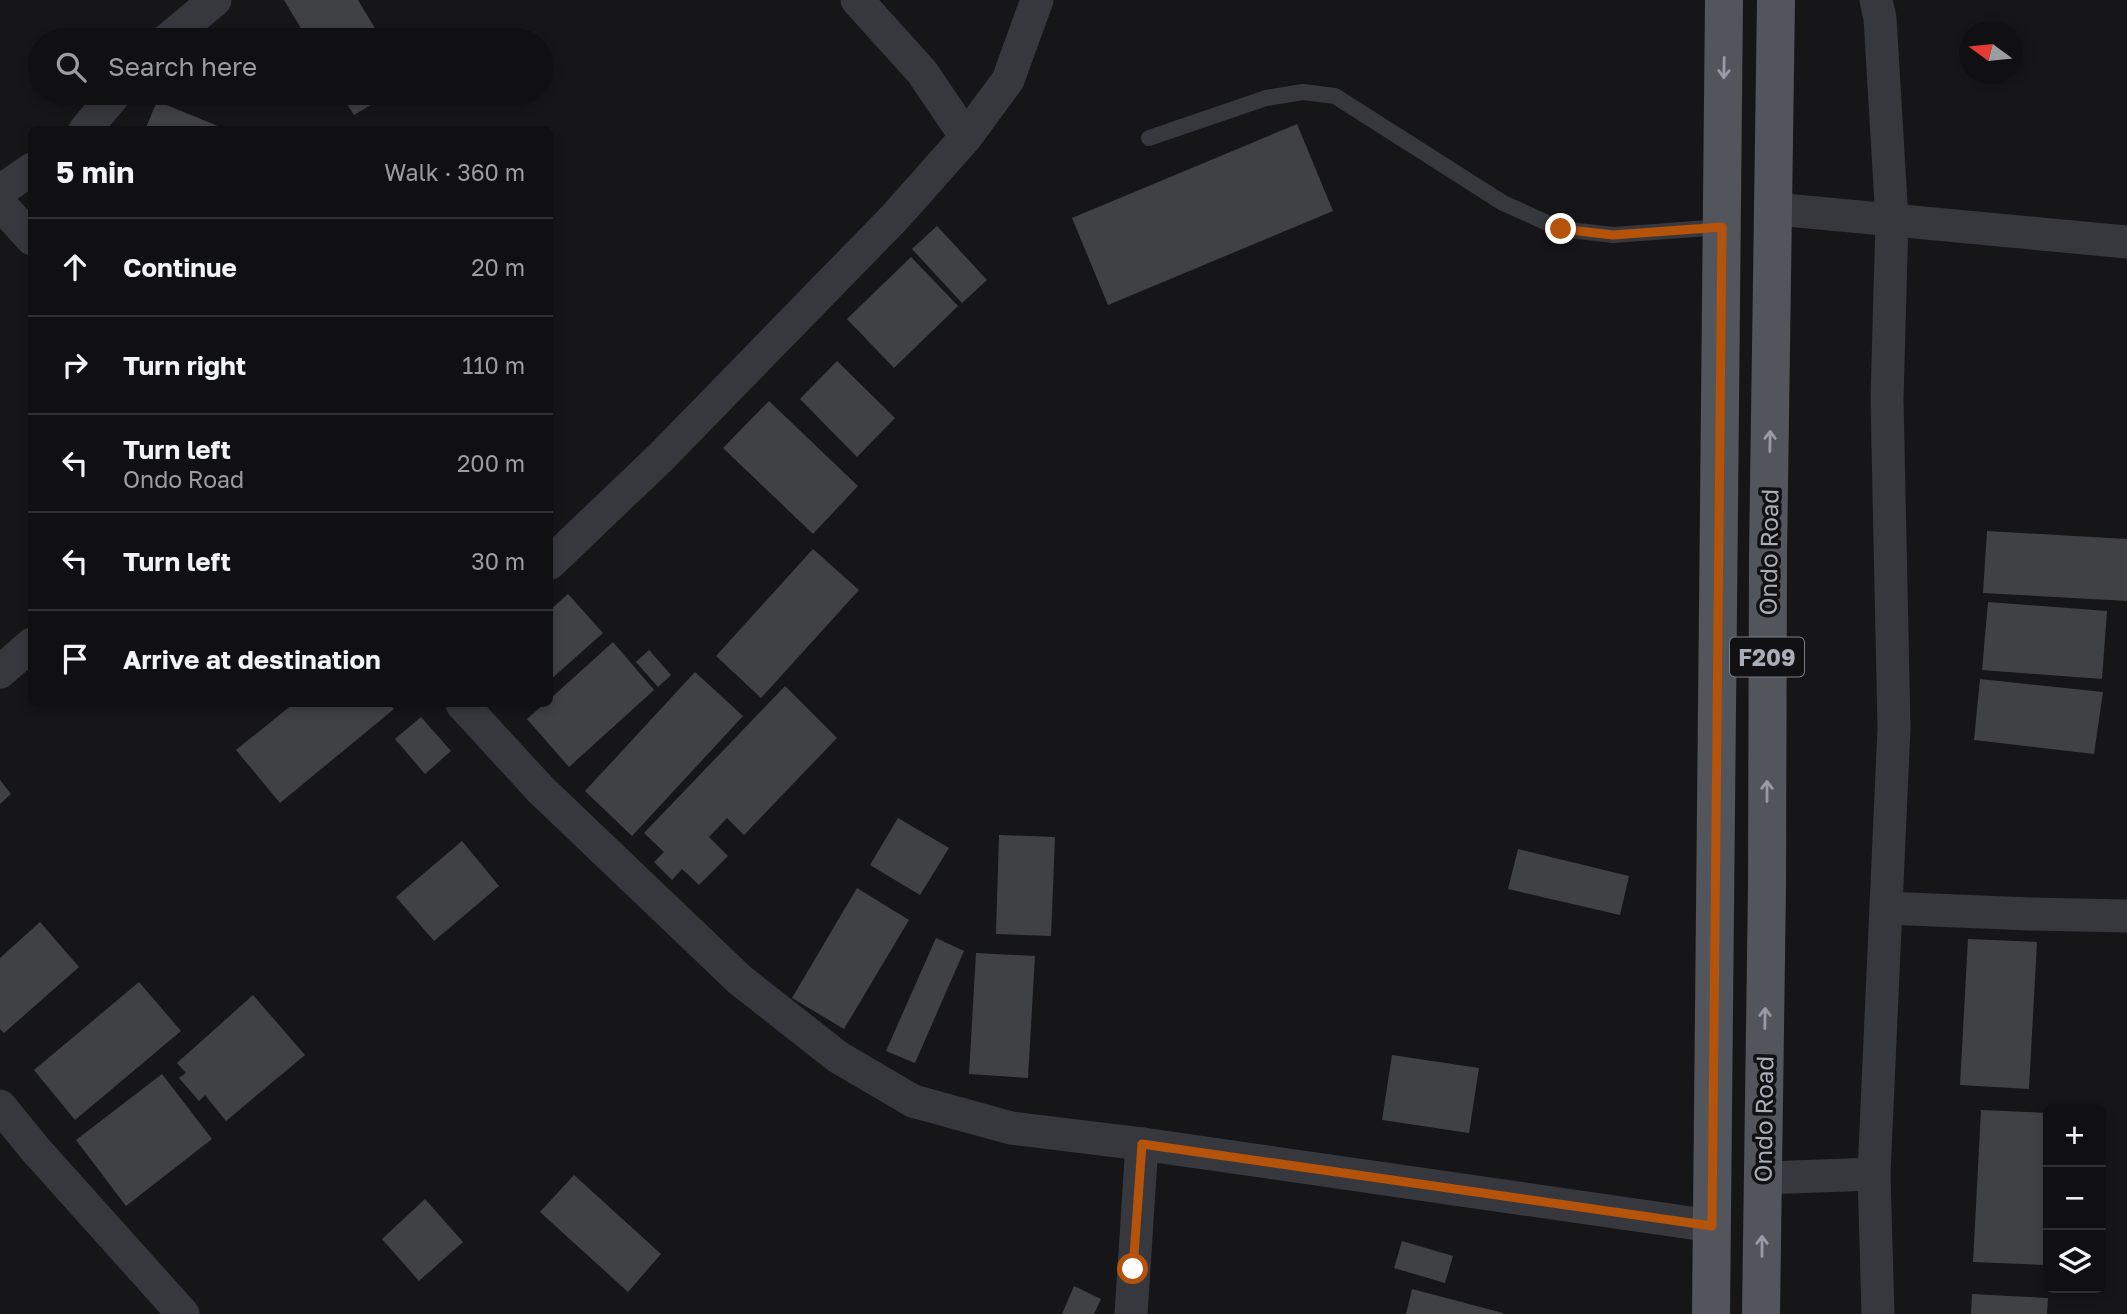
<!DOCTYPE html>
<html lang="en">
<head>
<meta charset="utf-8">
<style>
  body { margin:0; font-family:"Golos Text",sans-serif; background:#1e1e20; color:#f1f3f6 }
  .controls { position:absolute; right:21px; bottom:21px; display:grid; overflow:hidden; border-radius:10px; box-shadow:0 4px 10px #0003 }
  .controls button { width:63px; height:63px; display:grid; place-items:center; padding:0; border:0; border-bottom:2px solid #303032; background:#101012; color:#f1f3f6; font:35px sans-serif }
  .compass { position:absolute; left:1959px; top:21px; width:63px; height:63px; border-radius:50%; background:#101012; box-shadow:0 4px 10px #0003; rotate:285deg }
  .stop { position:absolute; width:21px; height:21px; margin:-16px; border:5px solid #b45309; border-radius:50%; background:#fff }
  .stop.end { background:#b45309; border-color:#fff; box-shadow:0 2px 7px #0008 }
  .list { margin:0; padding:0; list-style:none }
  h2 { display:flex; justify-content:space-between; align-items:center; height:91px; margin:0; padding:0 28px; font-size:30px }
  h2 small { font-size:23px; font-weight:400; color:#9c9d9f }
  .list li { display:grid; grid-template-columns:46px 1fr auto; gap:21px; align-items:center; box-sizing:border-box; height:98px; padding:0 28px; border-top:2px solid #303032 }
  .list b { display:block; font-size:26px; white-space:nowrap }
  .list p { margin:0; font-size:23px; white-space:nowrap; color:#9c9d9f }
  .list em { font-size:23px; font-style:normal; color:#9c9d9f }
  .icon { flex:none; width:38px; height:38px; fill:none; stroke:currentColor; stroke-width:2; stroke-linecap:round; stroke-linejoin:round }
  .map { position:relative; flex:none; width:2127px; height:1314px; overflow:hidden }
  .search { position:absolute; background:#101012; box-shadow:0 4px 10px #0003; left:28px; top:28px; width:525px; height:77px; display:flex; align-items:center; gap:18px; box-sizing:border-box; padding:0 24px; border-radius:38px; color:#9c9d9f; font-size:26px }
  .panel { position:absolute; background:#101012; box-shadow:0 4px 10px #0003; left:28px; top:126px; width:525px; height:581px; border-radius:10px }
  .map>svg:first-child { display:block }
</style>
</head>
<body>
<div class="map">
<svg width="2127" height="1314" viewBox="0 0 2127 1314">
  <rect width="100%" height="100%" fill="#161618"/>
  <g fill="#404145">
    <polygon points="284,0 358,0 382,40 308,40"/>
    <polygon points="340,93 391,93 354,115"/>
    <polygon points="157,101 225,129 225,130 145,130"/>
    <polygon points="1297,124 1333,211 1108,305 1072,218"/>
    <polygon points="937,226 987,280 962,303 912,249"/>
    <polygon points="911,257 958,306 894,368 847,319"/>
    <polygon points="837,361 895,418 857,457 800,399"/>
    <polygon points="769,401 858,486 813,534 723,448"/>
    <polygon points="1987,531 2127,539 2127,601 1983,593"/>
    <polygon points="813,549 859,590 761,698 716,656"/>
    <polygon points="568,594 603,633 550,680 550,610"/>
    <polygon points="1988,602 2107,611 2102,679 1982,670"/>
    <polygon points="613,642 654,690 569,767 527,719 544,704 550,704 550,699"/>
    <polygon points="649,650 671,675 658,687 636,662"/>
    <polygon points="695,672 743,716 632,836 585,791"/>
    <polygon points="1980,679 2103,692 2094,754 1974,740"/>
    <polygon points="785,686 837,738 744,835 727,818 709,837 728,856 699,885 682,869 672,880 654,862 664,852 644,833"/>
    <polygon points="293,704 390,704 394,709 280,803 236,750"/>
    <polygon points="421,717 451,751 425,774 395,739"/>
    <polygon points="0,780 11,794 0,804"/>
    <polygon points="898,818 949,848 920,895 870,865"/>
    <polygon points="999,835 1055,837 1051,936 996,934"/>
    <polygon points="462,841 499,886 434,941 396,897"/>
    <polygon points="1518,849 1629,876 1620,915 1508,889"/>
    <polygon points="857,888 909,920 844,1029 792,998"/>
    <polygon points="40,922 79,967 4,1033 0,1029 0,958"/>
    <polygon points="936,938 964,951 915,1063 886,1051"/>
    <polygon points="1968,939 2037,942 2029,1089 1960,1085"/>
    <polygon points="976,953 1035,956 1028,1078 969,1074"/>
    <polygon points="139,982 181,1031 75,1120 34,1070"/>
    <polygon points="253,995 305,1055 226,1121 205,1095 199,1101 179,1078 186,1073 177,1063"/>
    <polygon points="1392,1055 1479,1068 1469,1133 1382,1120"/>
    <polygon points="162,1074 212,1139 126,1206 76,1140"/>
    <polygon points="1981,1110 2048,1113 2043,1265 1973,1262"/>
    <polygon points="574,1175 661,1254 628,1292 540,1212"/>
    <polygon points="425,1199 463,1242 419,1281 382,1239"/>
    <polygon points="1402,1241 1453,1256 1445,1283 1394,1268"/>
    <polygon points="1074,1286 1101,1299 1094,1314 1062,1314"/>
    <polygon points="1412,1289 1503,1313 1503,1314 1406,1314"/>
    <polygon points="1972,1294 2048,1298 2047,1314 1971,1314"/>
  </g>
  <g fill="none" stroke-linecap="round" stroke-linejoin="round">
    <polyline stroke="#37383d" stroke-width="16" points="1149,138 1266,98 1303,92 1335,96 1503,203 1561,229 1613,235 1722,227"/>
    <g stroke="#37383d" stroke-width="33">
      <polyline points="857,0 922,72 966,137"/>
      <polyline points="1876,0 1880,18 1892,220 1887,399 1894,728 1874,1174 1878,1314"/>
      <polyline points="167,40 215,0"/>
      <polyline points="85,130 116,93"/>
      <polyline points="0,191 32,169"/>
      <polyline points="0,204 32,239"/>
      <polyline points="1775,209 2127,242"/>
      <polyline points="550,563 661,457 895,217 966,137 1008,80 1037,0"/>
      <polyline points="0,672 32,644"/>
      <polyline points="462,704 540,789 740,980 838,1057 913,1101 1011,1128 1142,1144 1712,1226"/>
      <polyline points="1886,908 2029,914 2127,916"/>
      <polyline points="0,1106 35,1149 183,1314"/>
      <polyline points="1762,1178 1874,1174"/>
      <polyline points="1131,1314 1142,1144"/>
    </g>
    <g stroke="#53555c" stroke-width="38">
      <polyline points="1711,1314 1724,0"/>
      <polyline points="1761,1314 1767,886 1768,556 1776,0"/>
    </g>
  </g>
  <defs><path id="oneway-shaft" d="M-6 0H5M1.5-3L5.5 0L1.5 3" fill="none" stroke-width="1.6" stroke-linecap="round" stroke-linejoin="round" transform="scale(1.75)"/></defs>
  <g stroke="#979ba6">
    <use href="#oneway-shaft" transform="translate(1724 68) rotate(91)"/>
    <use href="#oneway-shaft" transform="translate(1770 441) rotate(-89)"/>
    <use href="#oneway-shaft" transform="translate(1767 791) rotate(-90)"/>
    <use href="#oneway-shaft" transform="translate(1765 1018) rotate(-89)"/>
    <use href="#oneway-shaft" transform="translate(1762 1246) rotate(-90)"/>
  </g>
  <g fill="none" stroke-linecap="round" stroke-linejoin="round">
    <polyline stroke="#b45309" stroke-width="9" points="1133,1269 1142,1144 1712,1226 1722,227 1613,235 1561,229"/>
  </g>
  <g text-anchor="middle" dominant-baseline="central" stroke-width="7" stroke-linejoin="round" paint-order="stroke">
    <rect fill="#111113" stroke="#7b7e86" stroke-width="2" x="1730" y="637.5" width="74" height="39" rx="5"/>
    <g font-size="23" font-weight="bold" fill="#a8adb8">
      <text x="1767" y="657">F209</text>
    </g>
    <g font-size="24" fill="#a8adb8" stroke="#111113">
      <text transform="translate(1768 552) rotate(-89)">Ondo Road</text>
      <text transform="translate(1763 1119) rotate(-89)">Ondo Road</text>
    </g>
  </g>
</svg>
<div class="controls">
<button>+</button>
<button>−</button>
<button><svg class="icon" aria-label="layers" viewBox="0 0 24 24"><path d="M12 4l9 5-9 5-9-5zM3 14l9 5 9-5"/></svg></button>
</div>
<svg class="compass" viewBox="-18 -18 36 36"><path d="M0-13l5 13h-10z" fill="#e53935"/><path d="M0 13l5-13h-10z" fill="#9c9d9f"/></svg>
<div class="stop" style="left:1133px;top:1269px"></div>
<div class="stop end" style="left:1561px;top:229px"></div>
<div class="search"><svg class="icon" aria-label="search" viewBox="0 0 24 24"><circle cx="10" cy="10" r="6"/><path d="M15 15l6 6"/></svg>Search here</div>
<section class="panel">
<h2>5 min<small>Walk · 360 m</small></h2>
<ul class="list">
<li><svg class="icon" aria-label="ahead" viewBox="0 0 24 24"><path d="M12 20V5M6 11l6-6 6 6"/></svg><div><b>Continue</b></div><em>20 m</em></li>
<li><svg class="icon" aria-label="right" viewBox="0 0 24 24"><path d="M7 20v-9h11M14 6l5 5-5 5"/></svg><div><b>Turn right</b></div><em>110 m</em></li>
<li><svg class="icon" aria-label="left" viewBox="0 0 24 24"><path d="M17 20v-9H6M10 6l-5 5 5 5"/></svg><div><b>Turn left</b><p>Ondo Road</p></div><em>200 m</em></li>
<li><svg class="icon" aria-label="left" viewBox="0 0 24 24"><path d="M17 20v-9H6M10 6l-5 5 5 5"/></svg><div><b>Turn left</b></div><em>30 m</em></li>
<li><svg class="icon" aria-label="arrive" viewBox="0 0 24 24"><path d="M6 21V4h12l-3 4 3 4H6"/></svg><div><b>Arrive at destination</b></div></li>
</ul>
</section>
</div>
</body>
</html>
